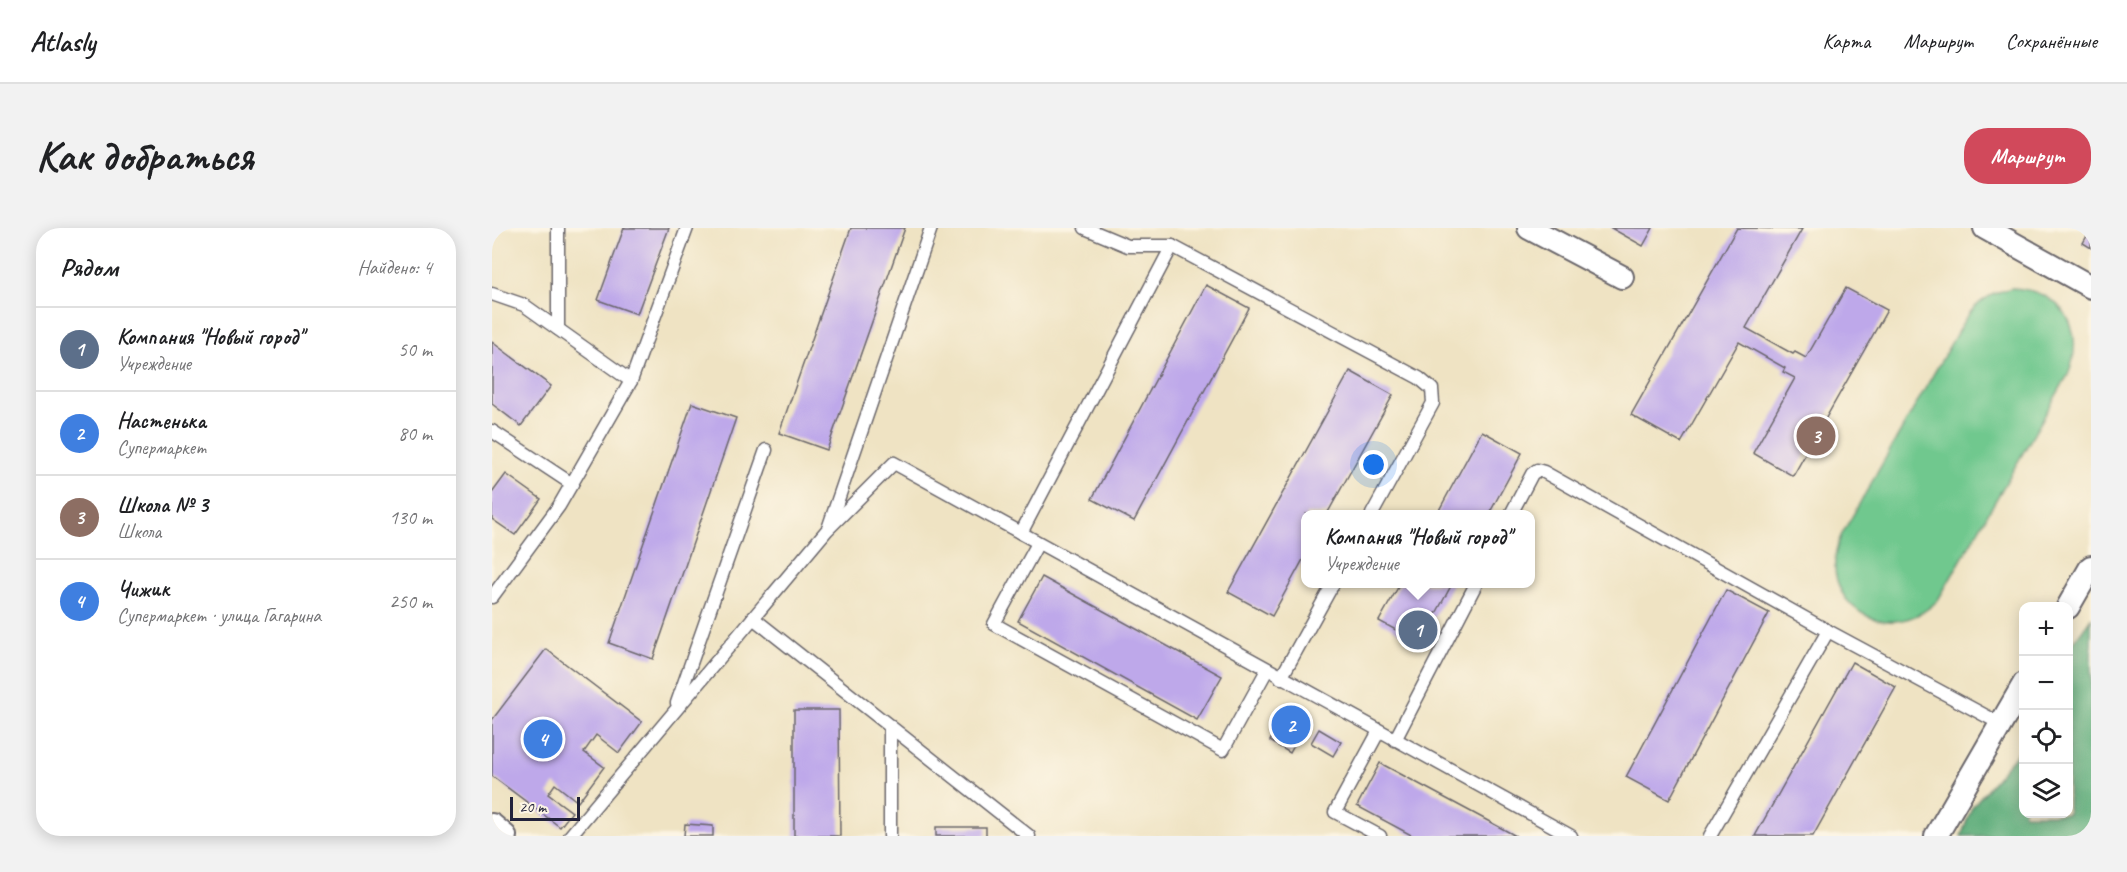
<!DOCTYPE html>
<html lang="ru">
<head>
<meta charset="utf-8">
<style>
  body { margin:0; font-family:Caveat,sans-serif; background:#f2f2f2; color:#202124 }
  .controls { position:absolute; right:18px; bottom:18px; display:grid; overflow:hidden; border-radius:12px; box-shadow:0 3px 15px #0003 }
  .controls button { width:54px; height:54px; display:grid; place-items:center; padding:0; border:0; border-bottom:2px solid #e0e0e0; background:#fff; color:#202124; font:30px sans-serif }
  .scale { position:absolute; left:18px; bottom:15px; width:70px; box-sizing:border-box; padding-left:6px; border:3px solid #22223b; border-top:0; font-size:16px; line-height:21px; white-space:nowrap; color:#22223b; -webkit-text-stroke:4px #fcf5e5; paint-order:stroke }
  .you { position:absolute; left:882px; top:237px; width:21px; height:21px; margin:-15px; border:4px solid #fff; border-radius:50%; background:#1a73e8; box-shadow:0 0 0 9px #1a73e833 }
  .badge { display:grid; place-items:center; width:39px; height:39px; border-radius:50%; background:#d1495b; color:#fff; font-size:20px; font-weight:700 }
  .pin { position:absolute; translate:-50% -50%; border:3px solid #fff; box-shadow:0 2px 6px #0006 }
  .popup { position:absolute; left:809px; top:282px; width:234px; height:78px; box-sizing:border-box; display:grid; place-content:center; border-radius:12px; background:#fff; filter:drop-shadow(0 2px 4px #0005); font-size:20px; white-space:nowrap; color:#757577 }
  .popup b { font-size:22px; color:#202124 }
  .popup::after { content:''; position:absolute; left:50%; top:100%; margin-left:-12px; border:12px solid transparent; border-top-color:#fff }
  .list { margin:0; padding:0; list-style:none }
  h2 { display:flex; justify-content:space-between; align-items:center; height:78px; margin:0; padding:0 24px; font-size:26px }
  h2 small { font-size:20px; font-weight:400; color:#757577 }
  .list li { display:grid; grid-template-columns:39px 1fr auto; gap:18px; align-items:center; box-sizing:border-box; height:84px; padding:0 24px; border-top:2px solid #e0e0e0 }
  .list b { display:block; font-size:22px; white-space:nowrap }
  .list p { margin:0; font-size:20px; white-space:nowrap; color:#757577 }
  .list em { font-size:20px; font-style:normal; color:#757577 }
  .icon { flex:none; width:33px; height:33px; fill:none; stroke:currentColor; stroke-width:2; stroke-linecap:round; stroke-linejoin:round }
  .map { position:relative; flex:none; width:1599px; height:608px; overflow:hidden; border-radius:24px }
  header { display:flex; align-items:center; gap:36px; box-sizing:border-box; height:84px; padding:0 30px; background:#fff; border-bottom:2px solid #e0e0e0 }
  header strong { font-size:28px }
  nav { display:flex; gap:33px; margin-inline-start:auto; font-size:21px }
  .intro { display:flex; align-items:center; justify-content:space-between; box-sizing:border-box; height:144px; padding:0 36px }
  h1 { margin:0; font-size:42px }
  .button { padding:15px 27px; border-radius:24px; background:#d1495b; color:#fff; font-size:21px; font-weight:700 }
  main { display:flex; gap:36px; padding:0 36px }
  aside { flex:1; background:#fff; border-radius:24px; box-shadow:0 3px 15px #0003 }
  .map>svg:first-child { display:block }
</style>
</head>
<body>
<header>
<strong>Atlasly</strong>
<nav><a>Карта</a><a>Маршрут</a><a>Сохранённые</a></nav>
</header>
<div class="intro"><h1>Как добраться</h1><a class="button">Маршрут</a></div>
<main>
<aside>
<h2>Рядом<small>Найдено: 4</small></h2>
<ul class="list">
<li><span class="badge" style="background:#5c6f8a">1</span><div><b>Компания &quot;Новый город&quot;</b><p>Учреждение</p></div><em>50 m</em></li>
<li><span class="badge" style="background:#3f7fe0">2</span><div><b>Настенька</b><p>Супермаркет</p></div><em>80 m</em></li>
<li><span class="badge" style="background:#8d6e63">3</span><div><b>Школа № 3</b><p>Школа</p></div><em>130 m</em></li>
<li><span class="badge" style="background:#3f7fe0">4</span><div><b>Чижик</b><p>Супермаркет · улица Гагарина</p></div><em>250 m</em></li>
</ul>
</aside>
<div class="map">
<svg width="1599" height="608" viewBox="0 0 1599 608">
  <rect width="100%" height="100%" fill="#fcf5e5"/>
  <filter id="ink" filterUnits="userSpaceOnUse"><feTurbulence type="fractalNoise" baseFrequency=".0167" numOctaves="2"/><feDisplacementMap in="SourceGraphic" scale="12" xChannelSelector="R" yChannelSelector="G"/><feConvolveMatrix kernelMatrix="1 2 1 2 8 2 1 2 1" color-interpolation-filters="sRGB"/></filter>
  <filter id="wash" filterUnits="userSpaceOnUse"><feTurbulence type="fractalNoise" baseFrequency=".008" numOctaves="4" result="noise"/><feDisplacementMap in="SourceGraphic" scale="24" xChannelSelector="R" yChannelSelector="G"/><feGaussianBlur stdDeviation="1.35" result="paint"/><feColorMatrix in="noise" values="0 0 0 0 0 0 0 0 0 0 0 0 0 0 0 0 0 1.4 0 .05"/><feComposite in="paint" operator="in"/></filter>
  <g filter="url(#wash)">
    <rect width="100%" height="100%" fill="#efe3c3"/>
    <path fill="#70c88e" stroke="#497564" stroke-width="1.5" d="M1520,60c50,2 75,41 56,87l-130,225c-51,51 -125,2 -97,-64l124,-217c13,-18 26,-26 47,-31z"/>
    <polygon fill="#5cac79" stroke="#3f675a" stroke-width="1.5" points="1599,390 1599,608 1469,608 1480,579 1531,518 1532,586 1576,586 1577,420"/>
    <g id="blocks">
      <g fill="#bea8ea">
        <polygon points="132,0 177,0 145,86 106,72"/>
        <polygon points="359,0 413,0 335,222 287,205"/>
        <polygon points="1119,0 1161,0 1151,18"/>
        <polygon points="1245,0 1310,1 1254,100 1301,126 1303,124 1314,130 1354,60 1395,82 1301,248 1261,225 1303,150 1291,144 1293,140 1247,114 1189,215 1139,187"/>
        <polygon points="1599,1 1599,20 1591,15"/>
        <polygon points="714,57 757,80 642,293 600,271"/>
        <polygon points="0,114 59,158 29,198 0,176"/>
        <polygon points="858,143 901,167 835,286 814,286 814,326 780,388 736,364"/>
        <polygon points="200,175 244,190 161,431 117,415"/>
        <polygon points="990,203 1030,225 997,286 945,286"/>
        <polygon points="14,246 49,271 23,307 0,291 0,265"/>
        <polygon points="550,349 730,448 705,492 526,393"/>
        <polygon points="908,356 960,356 928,415 887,393"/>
        <polygon points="1234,362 1277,385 1177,572 1134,549"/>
        <polygon points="54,421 150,494 127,525 104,507 92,524 112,539 86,574 63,556 56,566 80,584 68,599 0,548 0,492"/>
        <polygon points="1360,434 1404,459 1321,608 1263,608"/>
        <polygon points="302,482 347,482 348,608 302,608"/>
        <polygon points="794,485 814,496 798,525 778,513"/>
        <polygon points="827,501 849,514 841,528 819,515"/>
        <polygon points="888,535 1024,608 921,608 865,578"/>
        <polygon points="193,596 221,598 221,608 192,608"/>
        <rect x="444" y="599" width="50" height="9"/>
      </g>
    </g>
  </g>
  <g filter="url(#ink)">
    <use href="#blocks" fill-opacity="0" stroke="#6a666b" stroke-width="1.5"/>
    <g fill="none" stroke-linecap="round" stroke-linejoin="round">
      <defs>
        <g id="lane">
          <polyline points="593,0 636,18 680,18 927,150 940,161 941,175 880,286"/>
          <polyline points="0,66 32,77 139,153"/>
          <polyline points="66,101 66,0"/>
          <polyline points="0,203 80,256"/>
          <polyline points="1019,286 1040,246 1045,242 1052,244 1336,403 1509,496"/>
          <polyline points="337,298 439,0"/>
          <polyline points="529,305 680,18"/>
          <polyline points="546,315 502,396 731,522 775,442"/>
          <polyline points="0,369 67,278 139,153 195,0"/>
          <polyline points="261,390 537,608"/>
          <polyline points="789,450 841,356"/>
          <polyline points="185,475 274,222"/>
          <polyline points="887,503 843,584 888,608"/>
          <polyline points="903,512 984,356"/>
          <polyline points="78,608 335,302 402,235 1079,608"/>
          <polyline points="398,608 398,499"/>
          <polyline points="1218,608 1336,403"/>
        </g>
        <g id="street">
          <polyline points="1037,0 1130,49"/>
          <polyline points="1493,0 1599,59"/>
          <polyline points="1576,379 1599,339"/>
          <polyline points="0,597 13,608"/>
          <polyline points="1444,608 1532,456"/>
        </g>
      </defs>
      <use href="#lane" stroke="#6a666b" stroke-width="15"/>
      <use href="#street" stroke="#6a666b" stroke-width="26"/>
      <use href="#lane" stroke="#fff" stroke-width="12"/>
      <use href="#street" stroke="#fff" stroke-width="22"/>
    </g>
  </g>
</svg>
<div class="controls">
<button>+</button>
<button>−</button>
<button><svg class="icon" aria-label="locate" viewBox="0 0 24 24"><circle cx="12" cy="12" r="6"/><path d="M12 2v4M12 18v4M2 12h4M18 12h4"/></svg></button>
<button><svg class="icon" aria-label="layers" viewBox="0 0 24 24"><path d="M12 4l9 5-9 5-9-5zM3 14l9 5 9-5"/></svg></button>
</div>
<div class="scale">20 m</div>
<div class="you"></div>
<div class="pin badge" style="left:926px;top:402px;background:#5c6f8a">1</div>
<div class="popup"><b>Компания &quot;Новый город&quot;</b>Учреждение</div>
<div class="pin badge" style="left:799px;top:497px;background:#3f7fe0">2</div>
<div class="pin badge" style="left:1324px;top:208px;background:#8d6e63">3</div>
<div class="pin badge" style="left:51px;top:511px;background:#3f7fe0">4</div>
</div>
</main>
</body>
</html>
